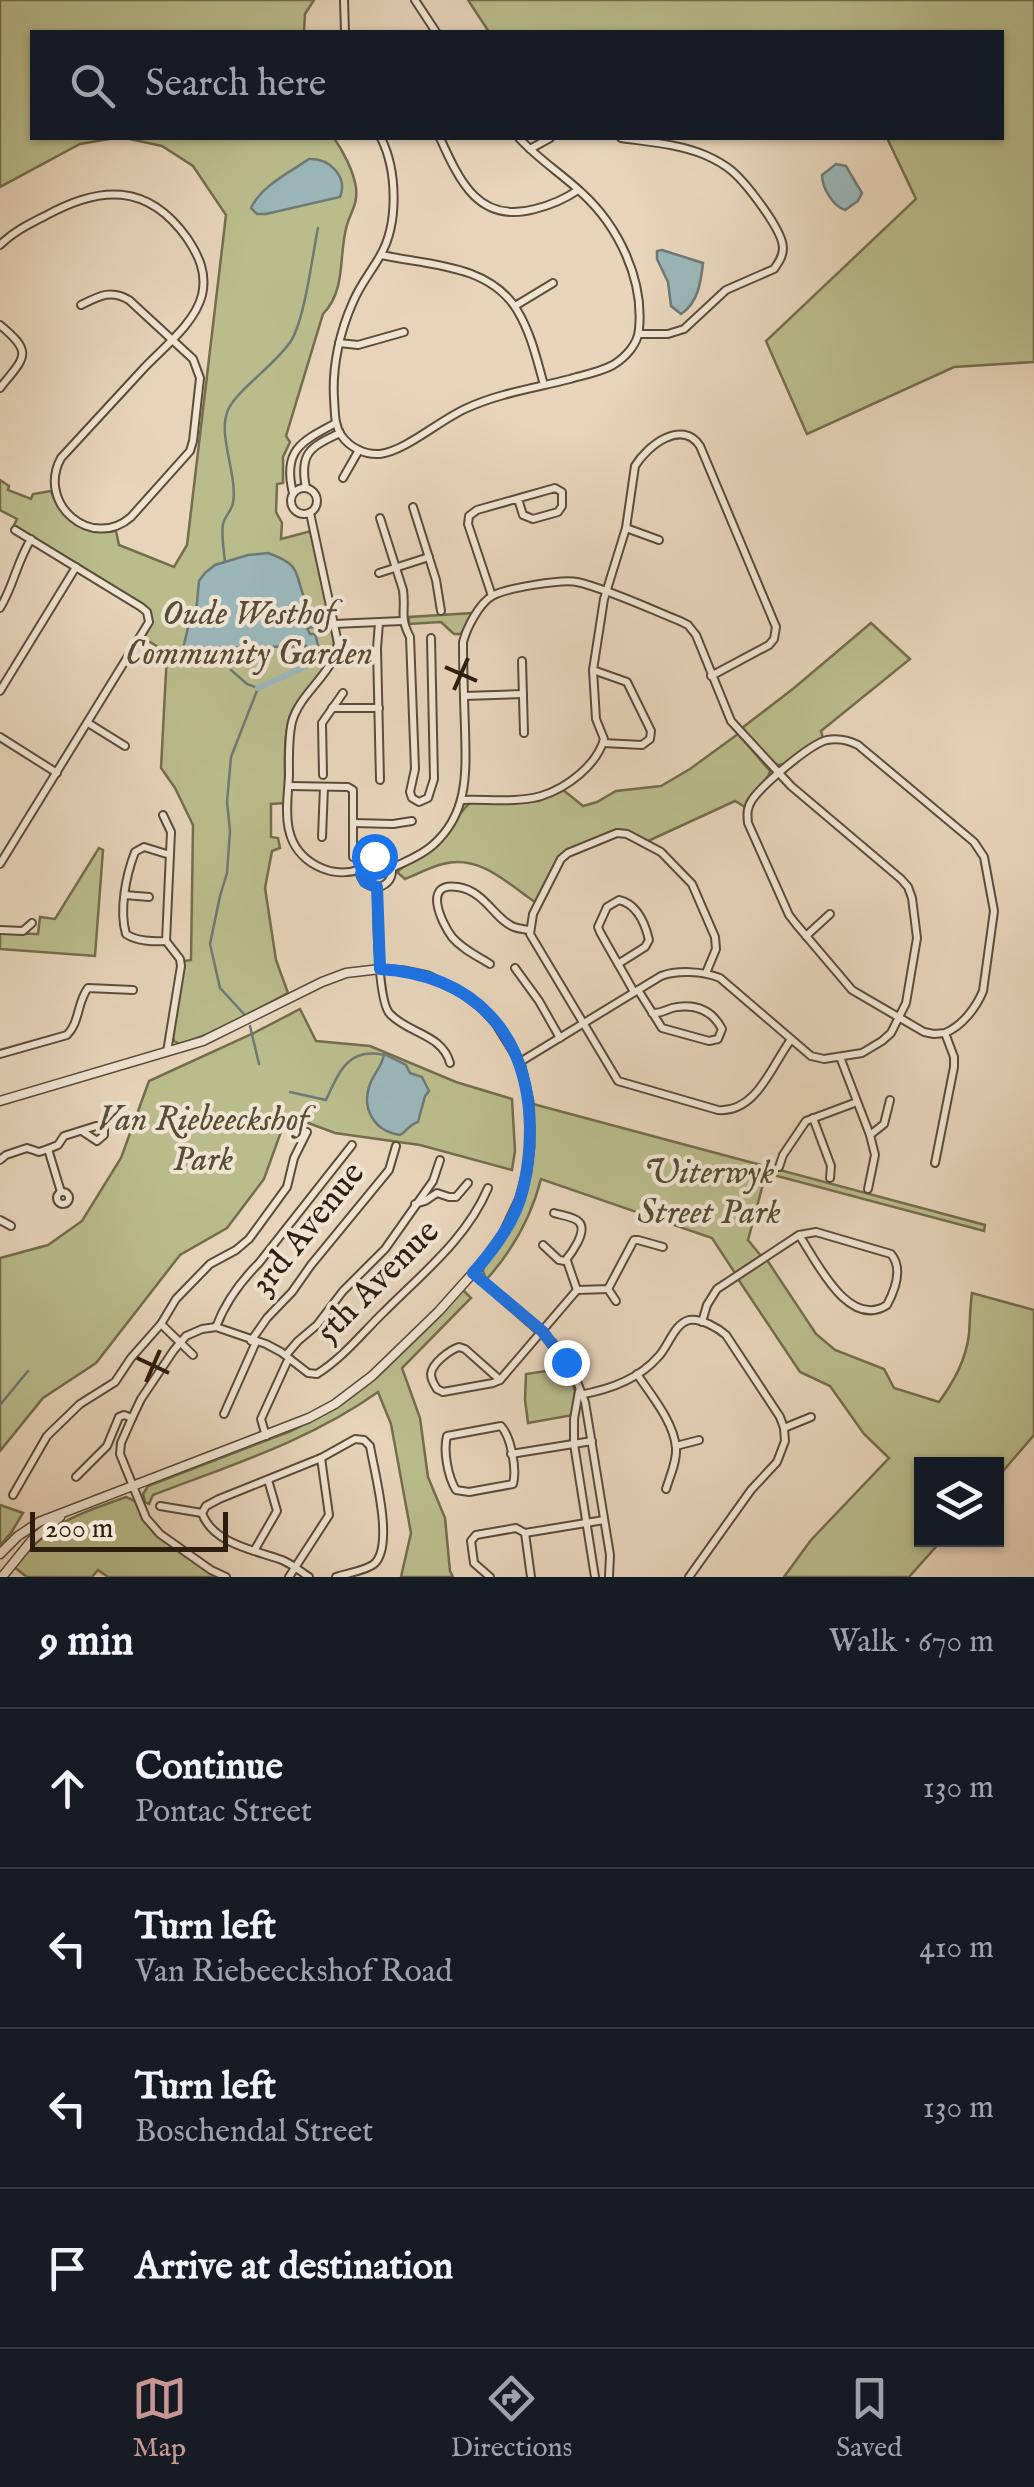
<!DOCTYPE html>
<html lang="en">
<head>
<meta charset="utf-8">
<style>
  body { margin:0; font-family:"IM FELL English",serif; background:#20242c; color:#f1f3f6 }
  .controls { position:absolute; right:30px; bottom:30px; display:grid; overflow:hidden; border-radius:0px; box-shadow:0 2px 8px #0004 }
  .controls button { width:90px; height:90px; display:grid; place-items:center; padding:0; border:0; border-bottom:2px solid #363941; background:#171b24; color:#f1f3f6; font:50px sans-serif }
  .scale { position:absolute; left:30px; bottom:25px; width:198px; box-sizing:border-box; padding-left:10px; border:5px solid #2e1e10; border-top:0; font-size:28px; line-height:35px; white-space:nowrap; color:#2e1e10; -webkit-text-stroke:8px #efe3d2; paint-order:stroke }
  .stop { position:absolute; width:30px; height:30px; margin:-22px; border:8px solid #1a73e8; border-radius:50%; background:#fff }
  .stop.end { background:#1a73e8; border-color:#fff; box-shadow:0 2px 10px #0008 }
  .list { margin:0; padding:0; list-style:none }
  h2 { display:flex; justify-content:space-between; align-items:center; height:130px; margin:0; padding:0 40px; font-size:42px }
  h2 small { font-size:32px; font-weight:400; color:#9ea1a6 }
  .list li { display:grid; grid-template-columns:65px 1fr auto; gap:30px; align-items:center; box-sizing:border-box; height:160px; padding:0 40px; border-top:2px solid #363941 }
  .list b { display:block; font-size:38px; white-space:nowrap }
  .list p { margin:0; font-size:32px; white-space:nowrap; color:#9ea1a6 }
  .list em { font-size:32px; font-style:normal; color:#9ea1a6 }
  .icon { flex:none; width:55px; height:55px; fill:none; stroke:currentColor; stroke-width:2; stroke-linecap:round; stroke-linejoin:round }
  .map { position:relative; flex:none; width:1034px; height:1577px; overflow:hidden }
  .search { position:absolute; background:#171b24; box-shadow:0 2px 8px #0004; left:30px; right:30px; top:30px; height:110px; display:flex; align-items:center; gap:25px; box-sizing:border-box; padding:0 35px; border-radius:0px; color:#9ea1a6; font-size:38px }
  .sheet { height:770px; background:#171b24 }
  nav { display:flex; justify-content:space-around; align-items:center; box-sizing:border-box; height:140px; border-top:2px solid #363941; background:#171b24; font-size:28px; color:#9ea1a6 }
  nav a { display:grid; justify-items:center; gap:5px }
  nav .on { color:#c59692 }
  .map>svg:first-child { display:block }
</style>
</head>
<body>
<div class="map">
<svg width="1034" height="1577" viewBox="0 0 1034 1577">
  <rect width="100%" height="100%" fill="#e7d4ba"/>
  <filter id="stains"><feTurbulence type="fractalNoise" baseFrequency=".002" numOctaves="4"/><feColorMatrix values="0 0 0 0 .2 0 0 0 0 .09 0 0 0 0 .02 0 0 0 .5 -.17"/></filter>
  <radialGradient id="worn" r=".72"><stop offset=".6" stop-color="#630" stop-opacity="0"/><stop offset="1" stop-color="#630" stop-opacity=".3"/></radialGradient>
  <g fill="#babc8c" stroke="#746d4e" stroke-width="2.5">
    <polygon points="0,0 314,0 305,14 304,32 32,32 32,138 115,138 80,144 0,187"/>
    <polygon points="468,0 1034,0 1034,362 954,367 807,434 766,341 916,199 887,138 1002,138 1002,32 489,32"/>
    <path d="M125,138h209c9,13 20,34 22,50 2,16 -5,23 -9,37 -9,30 0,64 -24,89l-37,122 4,6 -7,15v26l-6,1 -1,28 6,11 -1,16 30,-8 23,111c-2,29 -34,48 -44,74 -8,24 -4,62 -5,87l-14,1v33l7,1 2,10 -8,3 -7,37 11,72 12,33 -74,39 -34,12 -6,-3 -1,-4 11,-76 7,-1 2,-135 -18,-37 -14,-20 6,-115 -23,-15c7,-13 11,-22 0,-33l-130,-80 3,-6 -17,-9v-30l9,6 -1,4 23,9 2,-5 18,-3c9,27 36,45 65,40l3,14 55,22 13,-22 39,-330 -33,-49 -31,-20z"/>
    <polygon points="474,613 461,634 454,634 441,622 409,624 409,617"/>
    <polygon points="871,623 910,659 821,731 823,738 809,745 786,764 778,765 773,762 742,728 794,688"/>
    <path d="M738,734l32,37c-2,11 -19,23 -25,36l-10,-6 -87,40 -23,-11h-10l-51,22 -6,5 -23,45c-28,-19 -56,-48 -92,-38 -13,3 -25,10 -38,15l-8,-7c12,-11 30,-16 42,-28 12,-12 18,-31 31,-41l69,-2 23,-12 21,17 14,-4 19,-11 45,-5 29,-17z"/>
    <polygon points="99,848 103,850 95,956 0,949 0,933 38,934 40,917 55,919"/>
    <polygon points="300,1009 316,1041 370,1046 456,1082 512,1099 515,1151 512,1170 420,1145 335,1133 287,1115 264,1179 227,1228 180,1255 96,1363 43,1398 0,1451 0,1258 48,1245 82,1221 121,1158 149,1081 254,1033"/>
    <path d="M533,1104l452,121 -1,6 -218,-58 -18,67 13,16 -26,17 -23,-35 -171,-59c-10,39 -28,71 -55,101l-3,-9 1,-5c45,-58 50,-89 49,-162z"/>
    <path d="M767,1260l49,74 19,16 49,19 10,19 45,14c15,-21 27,-42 30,-68 1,-14 1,-27 3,-41l62,17v125l-37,43 -1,-14h-74v76h20l-33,37h-125l27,-37 78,-82 -25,-24 -34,-48 -30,-14 -62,-93z"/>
    <path d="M463,1290l8,8 -69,70 18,50 8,59 17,41 5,53 3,6h-52l10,-44 -20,-109 -13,-32c-69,49 -147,73 -225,103l-4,9 -4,-2 -2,-8 5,-8 143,-55 45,-23 43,-33 55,-53z"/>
    <polygon points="567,1368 575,1391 573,1415 528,1423 525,1400 526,1374"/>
    <path d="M126,1497l9,4 8,18 12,15 62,43h-109l-10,-7 -6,7h-65l-13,-10c37,-45 59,-51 112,-70z"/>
    <polygon points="0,1505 23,1513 11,1533 0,1545"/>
  </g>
  <g fill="#9ab6b9" stroke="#6f7975" stroke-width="2.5">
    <path d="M309,159c21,-1 39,18 31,38l-74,17h-9l-6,-6c11,-23 38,-35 58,-49z"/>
    <path d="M836,164l10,2 16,27 -4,8 -13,9c-12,-4 -23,-22 -23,-35z"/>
    <path d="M662,250l41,13c-2,19 -5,40 -22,51l-10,-8 -3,-24 -11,-23v-8z"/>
    <path d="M268,553c37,13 25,22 39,51 4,8 9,14 13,22l-13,2 3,6h5l4,15 -12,1 -1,-4 -123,3 7,-30 6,-6 3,-32 6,-8 10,-8 33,-10z"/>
    <path d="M384,1054l22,11 4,8 12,4 7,14 -4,5 -7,26c-8,2 -11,9 -18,13 -26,-4 -39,-26 -30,-51 4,-11 13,-19 14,-30z"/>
  </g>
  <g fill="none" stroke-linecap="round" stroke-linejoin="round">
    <g stroke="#6f7975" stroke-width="2.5">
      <path d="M225,562c-1,-11 -4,-27 -2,-38 2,-8 9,-14 10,-21 5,-28 -16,-68 -5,-93 9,-20 48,-46 63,-69 14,-23 21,-84 27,-113"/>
      <polyline points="231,670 247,684 258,688 231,757 227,802 230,831 227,873 220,896 210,944 220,988 244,1014"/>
      <polyline points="250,1026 259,1064"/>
      <path d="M290,1092l36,8c13,-28 22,-53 58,-45"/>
      <polyline points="0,1405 28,1371"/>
    </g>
    <polyline stroke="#9ab6b9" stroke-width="6" points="258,688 311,664 313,649"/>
    <defs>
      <g id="minor">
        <polyline points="344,0 345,32"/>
        <polyline points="415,0 436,32"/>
        <path d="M381,138c16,32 18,86 -1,118 -9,16 -20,29 -27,46 -13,29 -21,64 -19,96 1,13 0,26 7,37 9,13 24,20 39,19 26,-3 61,-35 87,-46 33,-15 68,-20 103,-29 14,-4 30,-7 43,-14 13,-8 25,-21 26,-36 5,-50 -21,-103 -57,-136 -20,-19 -44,-34 -63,-55"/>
        <path d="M440,138c20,44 39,86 95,71 16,-4 30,-10 43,-19"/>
        <path d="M621,138c28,4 58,6 84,17 9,4 19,9 27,16 14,12 51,59 51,77 0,8 -4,14 -9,21l-48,21 -42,39 -16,5h-29"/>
        <polyline points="530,149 550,138"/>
        <path d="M0,245c13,-13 29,-21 45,-29 54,-30 102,-34 142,22 12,18 20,35 15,57 -7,28 -38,52 -57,72 -28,30 -56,61 -84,91 -25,46 31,93 70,59l59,-66 3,-10 7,-63 -7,-19 -64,-59c-18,-11 -30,-4 -48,5"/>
        <path d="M381,255c47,10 108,9 136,55 14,23 20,50 27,75"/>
        <polyline points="515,306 553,283"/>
        <path d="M0,325c34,28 25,32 0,63"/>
        <polyline points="339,343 358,345 404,332"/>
        <polyline points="343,478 359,450"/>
        <path d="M306,488c-7,-35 4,-41 34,-55"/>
        <circle cx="304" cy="501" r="13"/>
        <path d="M293,493c-11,-43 9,-52 43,-70"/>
        <polyline points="413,507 436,580 441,611"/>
        <path d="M310,513l28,130c-4,31 -38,49 -46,79 -4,17 -3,37 -3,54 -1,17 -4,37 0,54 7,32 42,50 72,39"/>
        <path d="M380,518l23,72c3,22 -4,26 7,47l5,132 -5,23 2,6 7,4 9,-4 6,-19 -3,-141"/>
        <polyline points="626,528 659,540"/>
        <polyline points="379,573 429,557"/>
        <polyline points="492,596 468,524 469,516 477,510 555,488 562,492 562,506 558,512 533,519 523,515 518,499"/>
        <path d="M0,608c14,-23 16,-44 31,-69"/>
        <polyline points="379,623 377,648 380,780"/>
        <polyline points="334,624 402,621"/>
        <polyline points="522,661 524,733"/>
        <polyline points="593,670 627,682 651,731 650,739 642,745 603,743"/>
        <polyline points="0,691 76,567"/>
        <polyline points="464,696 523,694"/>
        <polyline points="332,708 379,708"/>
        <polyline points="88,723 125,746"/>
        <polyline points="0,737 57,773"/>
        <polyline points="323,775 322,723 343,693"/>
        <polyline points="289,786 348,787 353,790 353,857"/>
        <path d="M462,800c25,-1 55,3 79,-4 26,-8 56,-31 63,-57l-8,-20 -3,-49 11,-71 22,-71 9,-62c13,-21 47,-47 65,-20l76,181 -2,12 -5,6 -58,31"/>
        <polyline points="163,815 171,832 166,941 180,959 181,966 167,1052"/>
        <polyline points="354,823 393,824 412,821"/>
        <polyline points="322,837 324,787"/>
        <circle cx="376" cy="871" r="16"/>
        <polyline points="0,864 149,622 147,612 141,607 15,530"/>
        <path d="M392,868c14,-7 29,-12 41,-23 36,-32 33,-73 32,-117 -1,-28 -2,-57 -2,-86 4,-15 16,-38 29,-46 14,-8 70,-17 85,-14 31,7 73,27 103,39l8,4 8,10 35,86 60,65 110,93 7,8 4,11 5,40 -11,65 -15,30 -9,8 -20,12 -38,6 -13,-3 -91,-78c-17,-7 -43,-8 -59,-2l-141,86"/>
        <path d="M377,887c0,21 0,114 13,127 19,20 52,20 60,49"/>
        <polyline points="125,895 149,897"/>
        <polyline points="0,930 23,931 32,923"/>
        <polyline points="806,936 830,914"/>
        <path d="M166,941c-12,1 -30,0 -40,-7 -7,-24 0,-59 9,-82l9,-5 26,8"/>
        <path d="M490,964c-13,-8 -28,-15 -38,-27 -11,-15 -30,-56 6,-50 27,4 37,33 56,40 5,2 10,2 15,3"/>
        <path d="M618,964l27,-17 4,-7c-4,-17 -12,-36 -30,-40l-12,7 -9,20 2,5c11,20 23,40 34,60"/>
        <polyline points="515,968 539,1001 560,1038"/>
        <path d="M706,973l10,-24 -1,-12 -23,-53 -31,-32 -34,-18 -10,-1 -49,20 -7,6 -28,55 -3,20 88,147 100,29c38,3 53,-43 72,-69"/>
        <path d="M638,990l24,38 47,13 9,-2 4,-10c-9,-17 -24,-25 -45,-22 -10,1 -14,7 -25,6"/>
        <path d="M0,1054l67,-19c13,-13 10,-33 21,-47l45,2"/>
        <polyline points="840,1057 870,1135 875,1155 868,1189"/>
        <polyline points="813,1118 831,1166 830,1178"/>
        <polyline points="870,1135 884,1124 890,1100"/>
        <polyline points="48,1149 61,1192"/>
        <polyline points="0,1160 6,1155 27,1148 39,1152 48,1149 58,1145 64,1136 96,1126 100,1126 104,1130 104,1135 97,1141 82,1131"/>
        <path d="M935,1163l19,-96v-10l-9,-24 -11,1 -10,-2 -72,-42 -56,-66 -7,-9 -41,-92c-1,-9 -1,-16 4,-23 10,-15 58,-56 75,-60 11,-2 21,0 31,5l116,97 10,15 10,54 -11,80c-7,17 -21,35 -38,42"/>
        <polyline points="779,1167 783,1155 806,1121 857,1102"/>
        <circle cx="63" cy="1198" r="6"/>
        <polyline points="415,1204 425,1201 437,1193 449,1197 456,1197 468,1183"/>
        <polyline points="0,1220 11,1226"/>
        <path d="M543,1245l16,15 6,1c6,-7 23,-30 14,-39 -4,-5 -19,-7 -25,-9"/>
        <polyline points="567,1261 577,1290"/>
        <polyline points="473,1273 553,1343 574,1374 585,1402 610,1555 609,1577"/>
        <polyline points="608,1289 616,1301"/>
        <polyline points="577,1290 608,1289 634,1240 638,1240 663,1247"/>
        <path d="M702,1322l5,-17 10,-16 82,-54 17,-3 75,22c12,14 4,36 -4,51 -39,25 -71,-45 -88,-70"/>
        <polyline points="161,1324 193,1355"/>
        <path d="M216,1327c9,-24 25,-46 43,-64l93,-118"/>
        <polyline points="251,1341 267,1318 292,1292 311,1265 389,1170 396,1146"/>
        <path d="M459,1347l6,2 35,31 -7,3 -50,9 -6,-3c-2,-3 -6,-10 -6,-15 1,-11 19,-24 28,-27z"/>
        <polyline points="286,1355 298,1341 317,1325 343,1291 385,1249 433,1181 440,1160"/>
        <path d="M637,1374c14,21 37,48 39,74 1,13 -6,28 -10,41"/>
        <polyline points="500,1380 577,1290"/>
        <polyline points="579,1391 574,1419 574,1444 595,1577"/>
        <path d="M579,1395c29,-5 59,-15 79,-38 10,-10 16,-33 31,-37 12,-2 29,8 37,15l54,82 4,11 1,13 -8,21 -26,28 -62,87"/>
        <polyline points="224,1414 256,1342"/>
        <path d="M501,1426c10,11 16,43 12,58l-44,8 -13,-2c-8,-13 -13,-39 -9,-54z"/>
        <polyline points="784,1428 811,1417"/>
        <polyline points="266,1436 261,1419 287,1362"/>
        <polyline points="676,1446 699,1440"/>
        <polyline points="511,1454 592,1441"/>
        <polyline points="76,1477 107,1446 119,1417 124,1415 132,1418"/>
        <polyline points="13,1495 47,1436 80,1404 115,1382 131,1358 161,1324 176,1299 210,1264 236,1250 249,1239 287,1187 294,1158 307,1132"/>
        <polyline points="160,1506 202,1513"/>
        <path d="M202,1513l4,-7 13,-7 102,-41 34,-19 9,1 6,6c4,25 25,100 4,118 -9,7 -27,9 -38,13"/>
        <path d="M202,1513c11,31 53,37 80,47 10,4 18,11 27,17"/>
        <polyline points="525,1533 531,1577"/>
        <polyline points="254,1551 277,1511 268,1480"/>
        <path d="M226,1577l-15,-7 -51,-36 -14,-16 -26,-64 1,-11 11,-25 9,-19 33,-49 12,-14 16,-7 14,-2 50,17 15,8 27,21 9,1c27,-17 45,-41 68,-63 38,-38 82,-73 103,-123"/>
        <polyline points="289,1577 329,1515 321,1458"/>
        <polyline points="490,1577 474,1563 471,1541 476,1535 516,1528 525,1533 604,1520"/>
      </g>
      <g id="tertiary">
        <polyline points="0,1101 203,1041 322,982 346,973 380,969 404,971 428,976 461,992 482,1008 496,1023 520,1062 529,1102 530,1146 527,1171 520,1198 503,1234 481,1264 439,1311 372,1376 335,1404 309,1418 39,1522 18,1536 0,1554"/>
        <polyline points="2,1577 32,1540 60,1517"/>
      </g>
    </defs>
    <use href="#minor" stroke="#5c4c3a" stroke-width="10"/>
    <use href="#tertiary" stroke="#5c4c3a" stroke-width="11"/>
    <use href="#minor" stroke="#efe3d2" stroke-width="6"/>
    <use href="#tertiary" stroke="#efe3d2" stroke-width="8"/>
  </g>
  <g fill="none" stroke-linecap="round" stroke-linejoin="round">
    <path stroke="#1a73e8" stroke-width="12" d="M374,856l-10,6 -3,12 4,8 12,5 3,82c94,6 148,64 150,158 0,29 -3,56 -14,83 -10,23 -26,44 -43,63l69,58 24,31"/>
  </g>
  <path fill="none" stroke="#2e1e10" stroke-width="4" d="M445,667l32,14M454,690l14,-32M137,1358l32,15M146,1382l14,-32"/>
  <g text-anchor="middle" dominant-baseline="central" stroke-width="8" stroke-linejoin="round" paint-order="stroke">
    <g font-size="35" font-style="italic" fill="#584d35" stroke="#efe3d2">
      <text x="249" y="614">Oude Westhof<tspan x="249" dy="40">Community Garden</tspan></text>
      <text x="203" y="1120">Van Riebeeckshof<tspan x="203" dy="40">Park</tspan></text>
      <text x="709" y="1173">Uiterwyk<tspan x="709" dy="40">Street Park</tspan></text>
    </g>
    <g font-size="35" fill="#2e1e10" stroke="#efe3d2">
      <text transform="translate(308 1229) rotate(-51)">3rd Avenue</text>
      <text transform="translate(378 1282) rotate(-45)">5th Avenue</text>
    </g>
  </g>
  <rect width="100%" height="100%" filter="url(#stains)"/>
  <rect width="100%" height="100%" fill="url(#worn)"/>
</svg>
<div class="controls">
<button><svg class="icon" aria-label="layers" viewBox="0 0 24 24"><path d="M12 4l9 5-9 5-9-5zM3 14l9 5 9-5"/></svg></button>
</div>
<div class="scale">200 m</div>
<div class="stop" style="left:374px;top:856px"></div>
<div class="stop end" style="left:566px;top:1362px"></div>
<div class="search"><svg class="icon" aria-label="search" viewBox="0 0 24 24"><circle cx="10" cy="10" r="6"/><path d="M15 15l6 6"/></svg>Search here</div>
</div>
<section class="sheet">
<h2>9 min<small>Walk · 670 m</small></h2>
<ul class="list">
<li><svg class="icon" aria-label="ahead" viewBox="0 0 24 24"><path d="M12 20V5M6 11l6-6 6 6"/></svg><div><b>Continue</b><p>Pontac Street</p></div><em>130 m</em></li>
<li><svg class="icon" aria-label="left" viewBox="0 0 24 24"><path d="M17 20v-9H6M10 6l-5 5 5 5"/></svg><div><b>Turn left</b><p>Van Riebeeckshof Road</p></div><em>410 m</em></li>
<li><svg class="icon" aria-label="left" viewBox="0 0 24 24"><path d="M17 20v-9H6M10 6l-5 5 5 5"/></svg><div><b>Turn left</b><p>Boschendal Street</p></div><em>130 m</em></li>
<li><svg class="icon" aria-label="arrive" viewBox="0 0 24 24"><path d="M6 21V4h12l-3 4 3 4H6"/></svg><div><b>Arrive at destination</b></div></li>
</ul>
</section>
<nav>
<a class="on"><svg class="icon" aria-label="map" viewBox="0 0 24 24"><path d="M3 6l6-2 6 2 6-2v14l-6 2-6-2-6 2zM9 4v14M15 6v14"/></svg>Map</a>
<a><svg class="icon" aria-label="directions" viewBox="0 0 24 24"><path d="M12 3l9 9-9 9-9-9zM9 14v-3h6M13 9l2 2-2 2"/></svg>Directions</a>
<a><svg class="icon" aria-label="saved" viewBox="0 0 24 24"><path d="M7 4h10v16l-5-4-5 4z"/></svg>Saved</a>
</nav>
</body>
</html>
